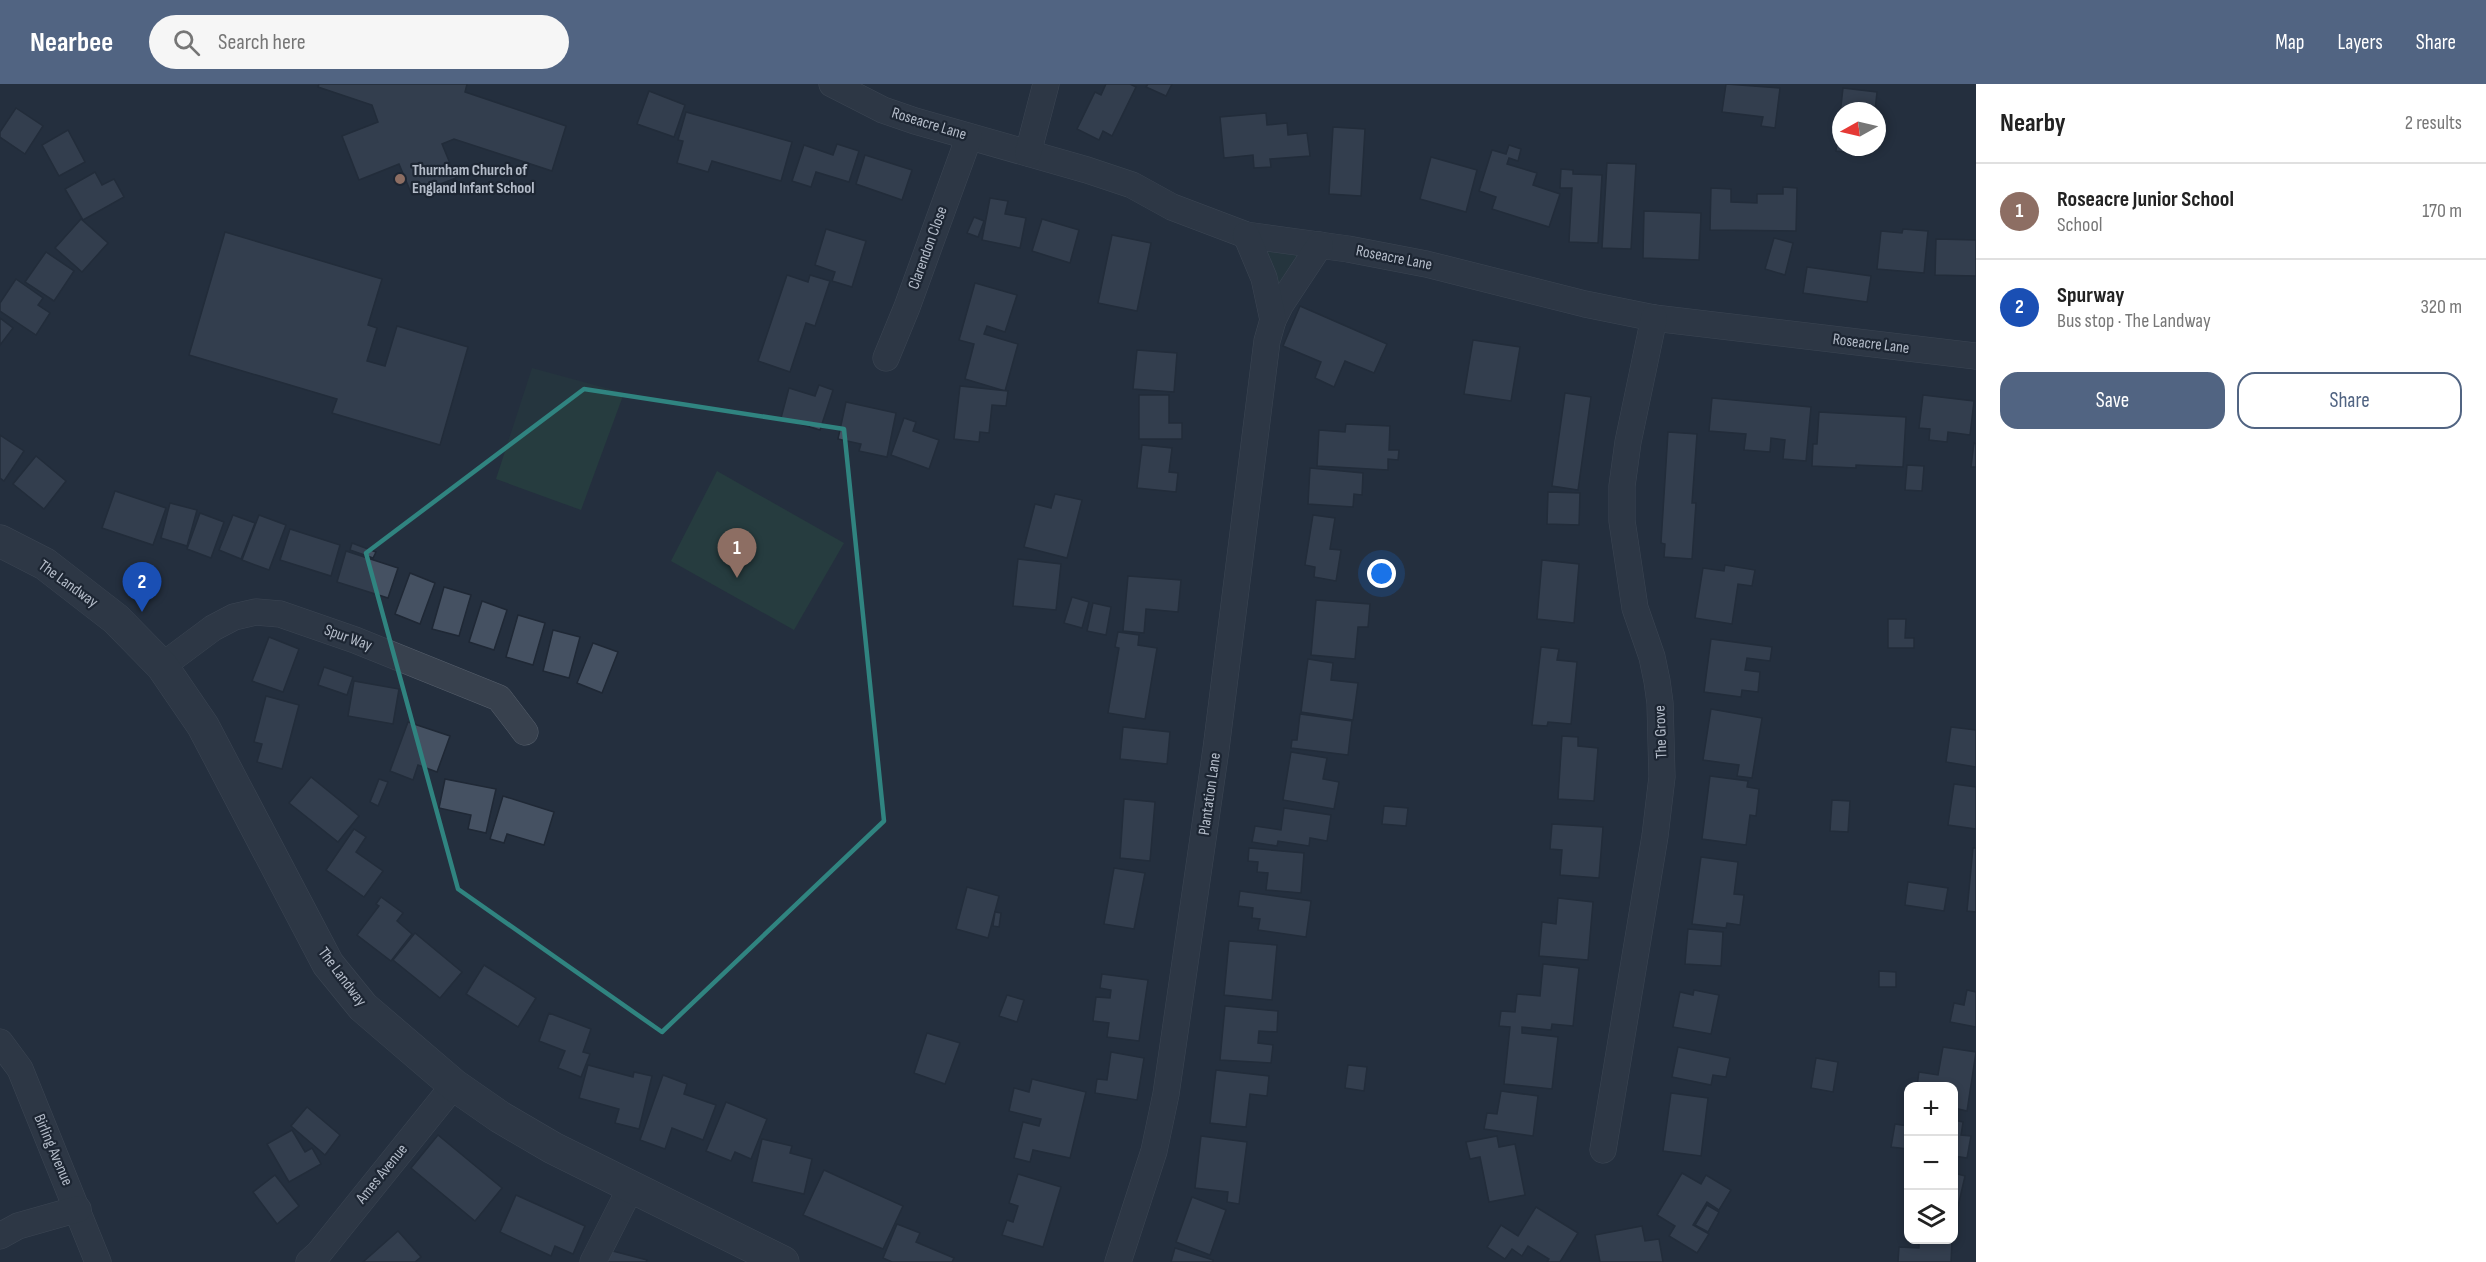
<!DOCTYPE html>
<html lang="en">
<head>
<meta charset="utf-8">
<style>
  body { margin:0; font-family:"Sofia Sans Condensed",sans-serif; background:#f6f6f6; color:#222 }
  .controls { position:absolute; right:18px; bottom:18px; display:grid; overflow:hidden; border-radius:12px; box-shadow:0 3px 9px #0003 }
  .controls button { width:54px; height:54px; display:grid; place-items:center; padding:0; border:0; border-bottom:2px solid #e0e0e0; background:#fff; color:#222; font:30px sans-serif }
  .compass { position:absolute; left:1832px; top:18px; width:54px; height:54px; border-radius:50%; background:#fff; box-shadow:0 3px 9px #0003; rotate:262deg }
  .you { position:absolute; left:1382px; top:490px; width:21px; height:21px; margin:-15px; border:4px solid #fff; border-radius:50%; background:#1a73e8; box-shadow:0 0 0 9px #1a73e833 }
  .badge { display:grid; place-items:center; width:39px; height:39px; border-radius:50%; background:#516482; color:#fff; font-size:20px; font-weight:700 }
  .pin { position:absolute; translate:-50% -50px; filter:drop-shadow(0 2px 3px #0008) }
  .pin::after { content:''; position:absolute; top:32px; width:21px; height:18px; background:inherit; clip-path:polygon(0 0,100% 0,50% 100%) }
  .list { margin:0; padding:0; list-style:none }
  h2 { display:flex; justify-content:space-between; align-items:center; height:78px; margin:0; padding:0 24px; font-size:26px }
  h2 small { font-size:20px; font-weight:400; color:#767676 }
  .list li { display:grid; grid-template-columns:39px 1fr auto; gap:18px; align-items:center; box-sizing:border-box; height:96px; padding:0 24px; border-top:2px solid #e0e0e0 }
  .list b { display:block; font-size:22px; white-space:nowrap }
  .list p { margin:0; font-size:20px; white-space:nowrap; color:#767676 }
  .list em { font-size:20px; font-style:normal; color:#767676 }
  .actions { display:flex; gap:12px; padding:18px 24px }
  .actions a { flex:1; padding:14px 0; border:2px solid #516482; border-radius:18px; text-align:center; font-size:21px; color:#516482 }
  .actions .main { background:#516482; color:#fff }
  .icon { flex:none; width:33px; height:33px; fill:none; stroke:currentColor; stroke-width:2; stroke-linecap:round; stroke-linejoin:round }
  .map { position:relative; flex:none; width:1976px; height:1178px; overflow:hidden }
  header { display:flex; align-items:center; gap:36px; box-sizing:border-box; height:84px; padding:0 30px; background:#516482; color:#fff }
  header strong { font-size:28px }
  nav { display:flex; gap:33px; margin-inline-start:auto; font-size:21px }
  .search { width:420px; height:54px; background:#f6f6f6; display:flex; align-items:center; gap:15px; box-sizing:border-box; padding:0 21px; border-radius:33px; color:#767676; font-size:22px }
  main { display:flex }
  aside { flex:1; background:#fff }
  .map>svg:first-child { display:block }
</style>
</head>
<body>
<header>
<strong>Nearbee</strong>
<div class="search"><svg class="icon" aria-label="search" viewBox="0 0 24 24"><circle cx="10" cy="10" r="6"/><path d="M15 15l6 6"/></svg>Search here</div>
<nav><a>Map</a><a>Layers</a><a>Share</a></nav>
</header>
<main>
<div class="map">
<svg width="1976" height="1178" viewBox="0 0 1976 1178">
  <rect width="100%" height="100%" fill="#242f3e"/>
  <g fill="#263c3f">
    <polygon points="1246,151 1320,161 1281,220"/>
    <polygon points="532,284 624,309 581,426 496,395"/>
    <polygon points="717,387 844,459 794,546 671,477"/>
  </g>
  <g fill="#455162" stroke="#1f2835" stroke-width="1.5">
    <polygon points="319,0 467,0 465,8 566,42 552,87 454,55 442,60 456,94 412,111 399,80 359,96 342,52 378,38 372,21 318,3"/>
    <polygon points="1106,0 1130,0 1136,3 1112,52 1103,47 1099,56 1077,45 1095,8 1101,11"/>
    <polygon points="1148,0 1172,0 1166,12 1146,3"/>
    <polygon points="1726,0 1780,4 1775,44 1761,42 1763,33 1722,28"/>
    <polygon points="1843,4 1877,8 1875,27 1841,27 1841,63 1871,63 1870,71 1836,67"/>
    <polygon points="649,7 685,21 674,53 637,40"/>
    <polygon points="16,24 43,42 25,70 0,53 0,48"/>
    <polygon points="686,28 792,58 781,97 712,77 708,88 677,79 683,57 678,56"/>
    <polygon points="1266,29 1267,41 1287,39 1288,51 1307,49 1310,72 1270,75 1271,83 1254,84 1253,71 1224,74 1220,33"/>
    <polygon points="1333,43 1365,45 1361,112 1329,110"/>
    <polygon points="68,46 85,78 59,92 42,61"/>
    <polygon points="837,60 859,67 849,98 816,88 811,103 792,97 804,61 833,71"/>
    <polygon points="1509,61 1521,65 1518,77 1509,74 1507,80 1537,89 1533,101 1560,110 1549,143 1492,125 1496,113 1479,107 1492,66 1506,70"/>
    <polygon points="865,71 912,86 902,116 856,100"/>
    <polygon points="1431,73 1477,86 1466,128 1420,115"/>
    <polygon points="1607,79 1636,80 1631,165 1602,164"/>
    <polygon points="1561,85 1573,86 1573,90 1602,91 1598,159 1569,158 1572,104 1560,104"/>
    <polygon points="95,88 102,101 114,95 124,113 83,136 65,105"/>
    <polygon points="1783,103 1797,104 1796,147 1710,146 1711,104 1731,105 1731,118 1757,119 1757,110 1783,110"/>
    <polygon points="990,114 1008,117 1005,130 1026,134 1020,164 982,156"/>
    <polygon points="1644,127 1701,129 1699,176 1643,174"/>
    <polygon points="974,133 984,137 978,153 967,149"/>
    <polygon points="81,135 108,159 82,188 55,164"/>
    <polygon points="1042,135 1079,146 1070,179 1032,167"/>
    <polygon points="826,145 866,157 852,203 832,197 835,188 815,181"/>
    <polygon points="1903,145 1928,147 1924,189 1877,185 1881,147 1902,149"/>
    <polygon points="225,148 382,195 368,241 377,244 367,277 385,282 397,242 468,263 440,361 332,329 337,315 189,271"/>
    <polygon points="1112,151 1151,159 1137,227 1098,219"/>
    <polygon points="1774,154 1793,159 1785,191 1765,185"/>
    <polygon points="1936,155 1976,156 1976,192 1935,191"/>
    <polygon points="46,168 74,187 54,217 25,198"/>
    <polygon points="1807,183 1871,192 1867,218 1803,209"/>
    <polygon points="787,191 808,198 810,191 830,197 815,242 806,239 790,288 758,277"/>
    <polygon points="16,195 43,214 38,221 50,229 36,251 0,227 0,219"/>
    <polygon points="975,199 1017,211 1005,248 987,242 984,250 1018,260 1005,307 965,295 974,260 959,256"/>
    <polygon points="1300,222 1387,260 1374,289 1345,277 1334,303 1315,294 1321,278 1283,262"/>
    <polygon points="0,234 13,244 0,261"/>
    <polygon points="1473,256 1520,263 1511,317 1464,310"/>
    <polygon points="1137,266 1177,269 1174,308 1133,305"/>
    <polygon points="819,301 833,306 820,346 781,334 789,304 815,312"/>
    <polygon points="960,302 1008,307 1006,322 992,321 989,349 980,348 979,358 954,355"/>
    <polygon points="1565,309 1591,313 1578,406 1552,402"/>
    <polygon points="1139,311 1169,311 1169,339 1182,339 1182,355 1139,355"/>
    <polygon points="1923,311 1974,317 1970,351 1948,348 1947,358 1929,356 1930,345 1919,344"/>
    <polygon points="1712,314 1811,323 1806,377 1783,375 1785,356 1771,354 1770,368 1744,366 1746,350 1709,347"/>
    <polygon points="846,318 896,329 887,373 859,367 861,360 838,355"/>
    <polygon points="1819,328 1906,333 1903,383 1856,381 1856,384 1812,382 1813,360 1817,360"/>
    <polygon points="904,334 916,338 913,347 939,356 929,385 891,371"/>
    <polygon points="1346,340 1390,342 1389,366 1399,366 1398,376 1388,375 1388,386 1317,382 1319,346 1345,348"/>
    <polygon points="1668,348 1697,350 1692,419 1696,419 1692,475 1664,473 1665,460 1661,459"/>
    <polygon points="0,351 24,367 4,397 0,394"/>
    <polygon points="1974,359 1976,360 1976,383 1971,383"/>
    <polygon points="1142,361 1172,364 1169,388 1178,389 1176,408 1137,404"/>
    <polygon points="36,372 66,397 44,425 13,400"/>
    <polygon points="1907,381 1924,382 1922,407 1905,406"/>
    <polygon points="1310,384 1363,389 1362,411 1354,410 1353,423 1308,420"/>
    <polygon points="115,407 166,424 153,461 102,444"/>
    <polygon points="1548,408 1580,409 1579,441 1547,440"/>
    <polygon points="1055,410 1082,416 1067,474 1024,463 1035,420 1051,424"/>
    <polygon points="170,419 197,426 187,462 161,454"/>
    <polygon points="200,429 224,438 211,474 187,465"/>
    <polygon points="233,431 255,439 241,475 219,466"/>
    <polygon points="259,431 286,441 269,486 242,476"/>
    <polygon points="1313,431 1335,434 1330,465 1341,466 1336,497 1314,493 1315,483 1305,481"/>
    <polygon points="290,445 340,461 331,492 280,476"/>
    <polygon points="352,459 376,468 373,474 350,466"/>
    <polygon points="346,467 398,484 388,514 337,498"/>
    <polygon points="1018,475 1061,480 1056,526 1013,522"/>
    <polygon points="1542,476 1579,480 1574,539 1537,535"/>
    <polygon points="1725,481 1755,486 1752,502 1738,500 1732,540 1695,534 1703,484 1724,487"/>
    <polygon points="410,489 435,499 420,540 395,530"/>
    <polygon points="1128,492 1181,496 1178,528 1146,525 1144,549 1123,547"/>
    <polygon points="444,503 471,511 459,552 432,545"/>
    <polygon points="1072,513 1089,518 1082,544 1064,539"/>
    <polygon points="1316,516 1370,520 1368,543 1358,543 1355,575 1311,571"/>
    <polygon points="482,517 507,526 494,566 469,558"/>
    <polygon points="1093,519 1111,523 1106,551 1087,547"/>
    <polygon points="518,531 545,539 533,581 506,573"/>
    <polygon points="1888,535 1906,535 1905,554 1914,554 1914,564 1888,564"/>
    <polygon points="553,546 580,553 569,594 543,587"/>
    <polygon points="1118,548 1139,551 1138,561 1157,564 1145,635 1108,629 1119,564 1115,563"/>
    <polygon points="269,553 299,565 283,608 252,597"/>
    <polygon points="1711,555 1772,563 1770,577 1747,574 1745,586 1760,588 1758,608 1742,606 1741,613 1704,608"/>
    <polygon points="593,559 618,568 602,609 577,599"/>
    <polygon points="1541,563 1559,565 1557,576 1577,578 1571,640 1548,638 1547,642 1532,641"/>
    <polygon points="1308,575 1333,579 1331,596 1358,599 1353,636 1301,628"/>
    <polygon points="324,583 353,593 347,611 318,601"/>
    <polygon points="354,597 399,605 393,640 348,632"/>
    <polygon points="266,612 299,621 282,685 257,678 262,660 254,658"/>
    <polygon points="1711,625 1762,634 1752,694 1737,692 1739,681 1703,676"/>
    <polygon points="1300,630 1352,637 1348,671 1291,664 1292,656 1297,656"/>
    <polygon points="408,638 450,652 437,688 418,681 413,696 390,687"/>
    <polygon points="1123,643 1170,648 1167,680 1120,675"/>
    <polygon points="1951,643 1976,646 1976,683 1946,678"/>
    <polygon points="1562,652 1578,653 1578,662 1598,664 1594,717 1558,715"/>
    <polygon points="1291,668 1327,674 1323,695 1339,698 1334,725 1283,716"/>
    <polygon points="1710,692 1748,697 1747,703 1759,705 1756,732 1750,731 1746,761 1702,755"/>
    <polygon points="311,693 359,732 338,758 289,719"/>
    <polygon points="379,695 388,698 378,722 370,718"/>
    <polygon points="445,695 496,705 486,749 468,745 471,731 439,724"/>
    <polygon points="1954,700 1976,703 1976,745 1948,741"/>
    <polygon points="503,712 554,728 544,761 507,750 504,759 490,755"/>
    <polygon points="1124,715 1155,718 1150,777 1120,774"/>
    <polygon points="1832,716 1850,717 1848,748 1830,747"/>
    <polygon points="1384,722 1408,724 1406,742 1382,740"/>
    <polygon points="1284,724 1331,731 1327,757 1310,754 1309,762 1278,757 1277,762 1252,758 1255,742 1281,746"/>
    <polygon points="1552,740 1603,743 1599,794 1560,791 1562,766 1550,765"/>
    <polygon points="354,745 366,753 356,768 383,787 364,813 326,786"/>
    <polygon points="1249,764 1304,769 1301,809 1266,806 1268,789 1257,788 1258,778 1248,777"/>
    <polygon points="1973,764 1976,764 1976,828 1967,827"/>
    <polygon points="1701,773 1738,778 1734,810 1744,811 1740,841 1727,839 1726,844 1692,840"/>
    <polygon points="1114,784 1145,789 1134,845 1104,840"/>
    <polygon points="1908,798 1948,804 1944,827 1905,821"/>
    <polygon points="967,803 999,812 988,854 956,845"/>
    <polygon points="1240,807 1311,817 1306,853 1258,846 1260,835 1252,834 1253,824 1238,822"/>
    <polygon points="381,813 403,829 397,837 412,850 391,877 357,851 379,822 376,820"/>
    <polygon points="1558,814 1593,818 1588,876 1539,872 1542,838 1556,840"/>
    <polygon points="995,828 1001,829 999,843 993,842"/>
    <polygon points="1688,845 1723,848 1721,882 1685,880"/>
    <polygon points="415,849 462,888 440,914 393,876"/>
    <polygon points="1229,857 1277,861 1272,916 1224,911"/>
    <polygon points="1543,880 1579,884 1573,942 1552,940 1551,946 1522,943 1522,949 1558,953 1552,1005 1504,1000 1510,943 1499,942 1501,927 1515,928 1517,910 1540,912"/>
    <polygon points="484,881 536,914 518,943 466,910"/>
    <polygon points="1879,887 1896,888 1896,903 1879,903"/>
    <polygon points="1102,890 1148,896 1139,957 1107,953 1109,939 1093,937 1096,913 1110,914 1111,906 1100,904"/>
    <polygon points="1694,906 1719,911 1711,950 1673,943 1680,908 1693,911"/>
    <polygon points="1967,906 1976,908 1976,943 1950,938 1954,919 1964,921"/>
    <polygon points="1007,911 1024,916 1017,938 999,932"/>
    <polygon points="1225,922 1278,927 1277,948 1259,947 1258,959 1273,961 1271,979 1220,976"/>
    <polygon points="549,929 591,945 583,968 590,970 581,993 558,984 565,967 539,957"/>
    <polygon points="927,949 960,959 945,1000 914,989"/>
    <polygon points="1678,963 1730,974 1726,993 1713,991 1711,1001 1672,993"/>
    <polygon points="1943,963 1976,968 1967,1027 1954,1024 1954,1002 1917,1002 1919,988 1938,991"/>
    <polygon points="1111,968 1144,974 1137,1016 1095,1009 1097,995 1107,996"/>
    <polygon points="1816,974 1838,978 1833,1008 1811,1004"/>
    <polygon points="588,981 633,993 634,988 652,992 639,1045 615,1039 619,1025 579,1014"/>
    <polygon points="1348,981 1367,983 1364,1007 1345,1004"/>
    <polygon points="1216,986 1269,992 1267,1012 1250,1010 1246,1043 1210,1039"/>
    <polygon points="663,991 687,1000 684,1010 716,1021 703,1056 672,1044 665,1065 640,1056"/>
    <polygon points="1032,995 1086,1008 1070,1074 1033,1066 1030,1078 1014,1074 1023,1038 1039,1042 1041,1035 1009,1027 1014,1004 1029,1008"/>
    <polygon points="1501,1007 1538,1012 1533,1052 1484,1045 1487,1029 1497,1030"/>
    <polygon points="1671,1009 1708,1014 1701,1072 1663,1067"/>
    <polygon points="726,1018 767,1035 751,1075 735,1068 731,1077 706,1067"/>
    <polygon points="307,1023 340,1051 325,1071 291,1042"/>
    <polygon points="1954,1036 1963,1038 1961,1051 1971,1052 1967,1074 1954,1072"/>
    <polygon points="1895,1040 1908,1042 1908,1065 1891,1063"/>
    <polygon points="292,1046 305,1068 312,1064 321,1080 289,1098 267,1060"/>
    <polygon points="438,1051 502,1104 475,1137 411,1084"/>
    <polygon points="1201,1052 1247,1058 1239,1120 1227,1118 1228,1108 1195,1104"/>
    <polygon points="1497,1052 1499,1063 1515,1060 1525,1111 1489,1118 1480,1073 1470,1075 1466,1058"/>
    <polygon points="762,1055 792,1062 790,1069 812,1075 804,1110 752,1098"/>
    <polygon points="824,1086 903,1122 883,1165 803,1131"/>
    <polygon points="1682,1089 1701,1100 1706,1091 1731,1106 1719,1126 1707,1118 1693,1141 1709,1150 1697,1169 1669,1152 1675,1142 1657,1131"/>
    <polygon points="1954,1089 1965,1092 1956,1131 1954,1131"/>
    <polygon points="1018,1090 1061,1103 1043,1163 1002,1151 1007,1136 1013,1138 1018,1122 1009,1119"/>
    <polygon points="275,1091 299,1122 277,1140 253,1108"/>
    <polygon points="516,1111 585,1142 573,1170 555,1162 551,1172 500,1148"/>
    <polygon points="1192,1113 1226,1126 1210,1171 1176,1158"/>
    <polygon points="1707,1121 1719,1128 1708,1148 1695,1141"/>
    <polygon points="1536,1123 1578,1149 1560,1178 1547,1178 1549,1175 1528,1162 1522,1172 1512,1165 1505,1175 1487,1163 1501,1141 1518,1152"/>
    <polygon points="897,1140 920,1149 916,1158 954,1174 952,1178 892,1178 883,1174"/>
    <polygon points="1642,1142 1645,1157 1659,1155 1663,1178 1600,1178 1595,1151"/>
    <polygon points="398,1147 421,1173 415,1178 363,1178"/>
    <polygon points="1919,1156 1952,1156 1951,1178 1898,1178 1899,1163 1919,1164"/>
    <polygon points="1175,1164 1213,1176 1213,1178 1171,1178"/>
    <polygon points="605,1165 647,1176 646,1178 602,1178"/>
  </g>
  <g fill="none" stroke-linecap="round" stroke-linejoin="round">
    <defs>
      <g id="minor">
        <polyline points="832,0 883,26 915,37 1087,86 1132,101 1172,123 1246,151 1348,165 1426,180 1585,220 1654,234 1976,272"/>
        <polyline points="1028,69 1046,0"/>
        <polyline points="1273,236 1281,220 1320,161"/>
        <polyline points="886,274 907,223 969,53"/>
        <polyline points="162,582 213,544 234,533 256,528 280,530 355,556 499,614 525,648"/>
        <polyline points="0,958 20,985 98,1178"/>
        <polyline points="1603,1066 1655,752 1662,693 1660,619 1657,597 1652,573 1635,524 1622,437 1622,402 1628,358 1654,234"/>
        <polyline points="0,1152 18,1142 78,1125"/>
        <polyline points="309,1178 319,1169 454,1001"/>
        <polyline points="593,1178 631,1103"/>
        <polyline points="1118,1178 1154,1067 1166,1010 1216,665 1267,257 1273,236 1264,194 1246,151"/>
      </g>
      <polyline id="tertiary" points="0,457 45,480 116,535 162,582 203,642 328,880 363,923 454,1001 500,1033 553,1064 783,1178"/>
    </defs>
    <use href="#minor" stroke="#565f6c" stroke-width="27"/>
    <use href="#tertiary" stroke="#565f6c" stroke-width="33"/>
    <use href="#minor" stroke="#38414e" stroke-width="26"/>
    <use href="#tertiary" stroke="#38414e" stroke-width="32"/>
  </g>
  <path d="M0 0H1976V1178H0ZM584,305l260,40 40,392 -222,211 -204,-143 -92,-336z" fill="#242f3e" fill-opacity=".55" fill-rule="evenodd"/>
  <path fill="none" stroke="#308480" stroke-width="4.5" stroke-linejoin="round" d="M584,305l260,40 40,392 -222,211 -204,-143 -92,-336z"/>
  <circle fill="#8d6e63" stroke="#1d2633" stroke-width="2" cx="400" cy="95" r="6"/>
  <g text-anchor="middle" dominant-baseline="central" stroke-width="4.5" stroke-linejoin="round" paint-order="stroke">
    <g font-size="16" fill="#b4bcc9" stroke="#1d2633">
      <text transform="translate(929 40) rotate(17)">Roseacre Lane</text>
      <text transform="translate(928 164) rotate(-70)">Clarendon Close</text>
      <text transform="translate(1394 174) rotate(11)">Roseacre Lane</text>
      <text transform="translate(1871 260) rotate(7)">Roseacre Lane</text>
      <text transform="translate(68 500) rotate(36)">The Landway</text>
      <text transform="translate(348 554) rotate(20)">Spur Way</text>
      <text transform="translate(1661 648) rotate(-92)">The Grove</text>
      <text transform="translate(1210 710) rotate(-82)">Plantation Lane</text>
      <text transform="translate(342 893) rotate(53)">The Landway</text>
      <text transform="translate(53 1066) rotate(67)">Birling Avenue</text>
      <text transform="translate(382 1090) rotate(-51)">Ames Avenue</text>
    </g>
    <g font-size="16" font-weight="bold" fill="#b4bcc9" stroke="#1d2633" text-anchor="start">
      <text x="412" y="86">Thurnham Church of<tspan x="412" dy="18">England Infant School</tspan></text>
    </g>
  </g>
</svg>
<div class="controls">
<button>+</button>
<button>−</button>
<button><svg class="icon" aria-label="layers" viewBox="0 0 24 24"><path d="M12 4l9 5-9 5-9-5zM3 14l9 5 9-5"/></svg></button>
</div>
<svg class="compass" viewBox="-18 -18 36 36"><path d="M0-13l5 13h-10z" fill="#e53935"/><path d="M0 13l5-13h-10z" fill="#767676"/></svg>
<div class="you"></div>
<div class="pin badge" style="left:737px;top:494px;background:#8d6e63">1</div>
<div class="pin badge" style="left:142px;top:528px;background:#1a4fb4">2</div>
</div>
<aside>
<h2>Nearby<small>2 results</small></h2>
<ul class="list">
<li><span class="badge" style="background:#8d6e63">1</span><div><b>Roseacre Junior School</b><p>School</p></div><em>170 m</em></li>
<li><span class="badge" style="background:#1a4fb4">2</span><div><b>Spurway</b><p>Bus stop · The Landway</p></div><em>320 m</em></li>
</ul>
<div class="actions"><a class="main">Save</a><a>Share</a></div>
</aside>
</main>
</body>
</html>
